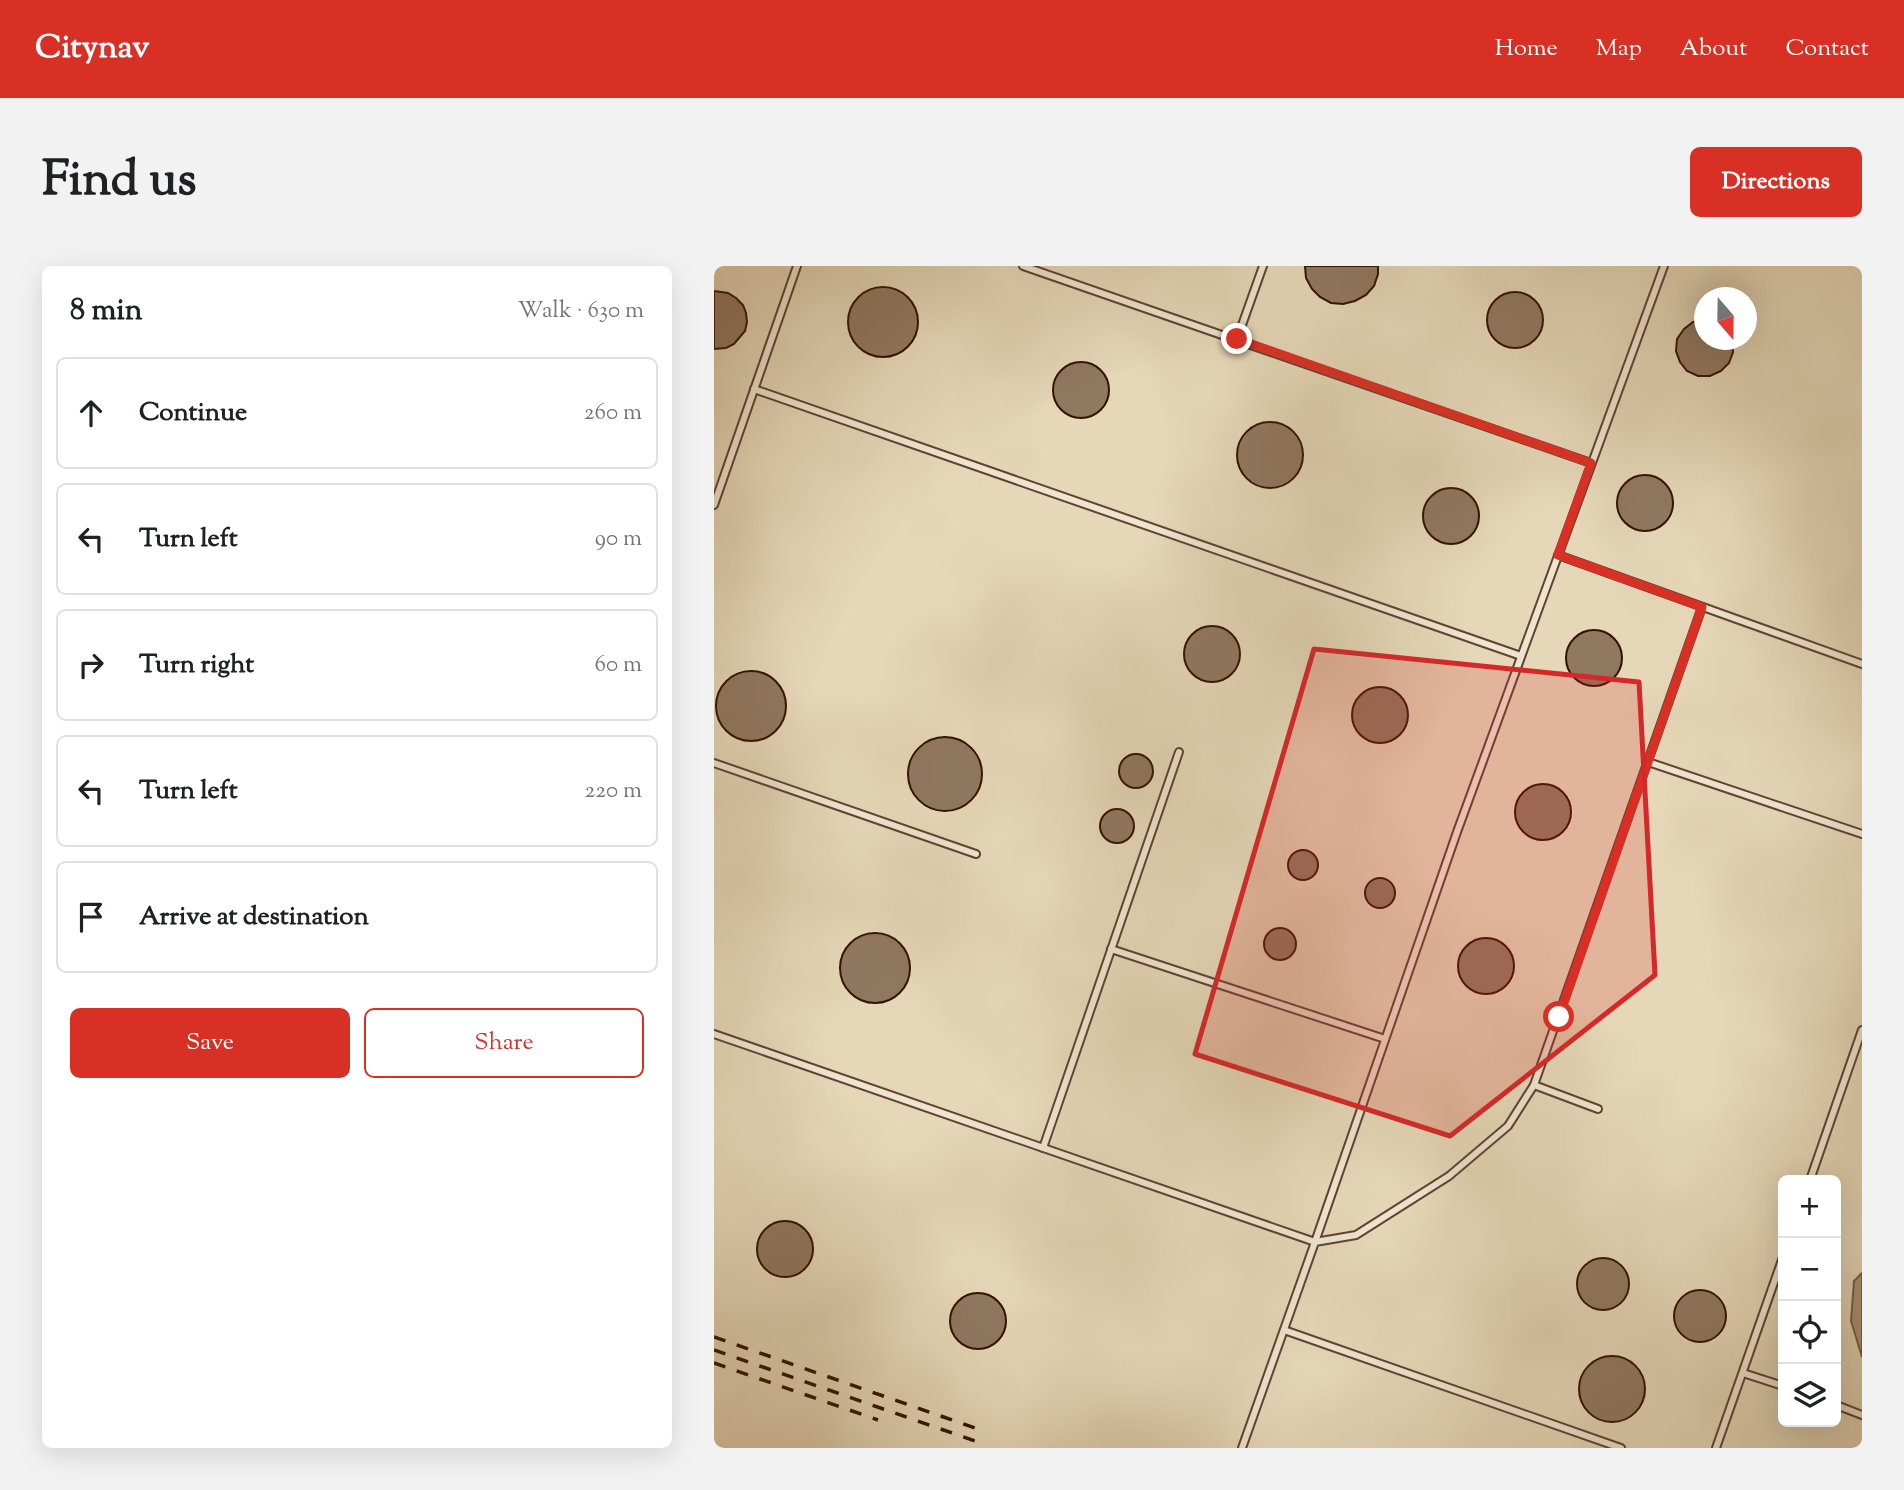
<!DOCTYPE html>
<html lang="en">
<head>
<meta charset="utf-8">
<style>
  body { margin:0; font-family:"Sorts Mill Goudy",serif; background:#f2f2f2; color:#202124 }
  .controls { position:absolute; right:21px; bottom:21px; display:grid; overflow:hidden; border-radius:10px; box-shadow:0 7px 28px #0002 }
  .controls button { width:63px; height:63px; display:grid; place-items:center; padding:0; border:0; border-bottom:2px solid #e0e0e0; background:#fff; color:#202124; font:35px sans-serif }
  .compass { position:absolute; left:980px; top:21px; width:63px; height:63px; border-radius:50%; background:#fff; box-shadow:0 7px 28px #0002; rotate:160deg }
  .stop { position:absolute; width:21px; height:21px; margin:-16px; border:5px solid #d93025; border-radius:50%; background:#fff }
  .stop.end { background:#d93025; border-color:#fff; box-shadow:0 2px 7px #0008 }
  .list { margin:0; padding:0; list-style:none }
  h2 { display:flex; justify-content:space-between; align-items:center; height:91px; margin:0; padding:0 28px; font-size:30px }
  h2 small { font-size:23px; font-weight:400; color:#757577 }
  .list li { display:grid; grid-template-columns:46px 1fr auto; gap:21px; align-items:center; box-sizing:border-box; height:112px; margin:0 14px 14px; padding:0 14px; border:2px solid #e0e0e0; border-radius:10px }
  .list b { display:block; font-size:26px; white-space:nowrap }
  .list em { font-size:23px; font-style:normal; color:#757577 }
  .actions { display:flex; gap:14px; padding:21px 28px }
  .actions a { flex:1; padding:16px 0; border:2px solid #d93025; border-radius:10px; text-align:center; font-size:24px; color:#d93025 }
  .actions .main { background:#d93025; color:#fff }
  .icon { flex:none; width:38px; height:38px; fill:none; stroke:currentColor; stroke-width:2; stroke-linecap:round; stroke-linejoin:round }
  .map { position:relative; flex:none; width:1148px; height:1182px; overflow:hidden; border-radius:10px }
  header { display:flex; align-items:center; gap:42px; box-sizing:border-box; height:98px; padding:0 35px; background:#d93025; color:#fff }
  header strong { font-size:33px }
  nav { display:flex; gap:38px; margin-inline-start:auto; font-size:24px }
  .intro { display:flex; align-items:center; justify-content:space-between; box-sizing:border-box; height:168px; padding:0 42px }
  h1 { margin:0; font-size:49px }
  .button { padding:18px 32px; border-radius:10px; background:#d93025; color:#fff; font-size:24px; font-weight:700 }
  main { display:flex; gap:42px; padding:0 42px }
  aside { flex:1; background:#fff; border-radius:10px; box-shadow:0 7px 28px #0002 }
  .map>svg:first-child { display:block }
</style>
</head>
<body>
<header>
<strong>Citynav</strong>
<nav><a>Home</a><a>Map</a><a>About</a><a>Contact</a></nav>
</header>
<div class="intro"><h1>Find us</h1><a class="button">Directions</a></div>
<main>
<aside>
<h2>8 min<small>Walk · 630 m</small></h2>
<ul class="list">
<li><svg class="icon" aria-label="ahead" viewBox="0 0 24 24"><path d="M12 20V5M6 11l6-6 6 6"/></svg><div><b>Continue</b></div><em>260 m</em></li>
<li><svg class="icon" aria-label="left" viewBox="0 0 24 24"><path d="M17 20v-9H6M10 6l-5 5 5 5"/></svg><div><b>Turn left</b></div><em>90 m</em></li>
<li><svg class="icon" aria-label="right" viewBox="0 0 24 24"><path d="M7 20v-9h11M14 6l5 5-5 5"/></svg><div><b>Turn right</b></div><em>60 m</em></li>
<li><svg class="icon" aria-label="left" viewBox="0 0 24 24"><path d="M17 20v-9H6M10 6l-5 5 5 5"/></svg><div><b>Turn left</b></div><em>220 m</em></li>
<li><svg class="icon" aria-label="arrive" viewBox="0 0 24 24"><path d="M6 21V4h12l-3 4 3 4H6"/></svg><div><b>Arrive at destination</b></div></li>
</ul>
<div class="actions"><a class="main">Save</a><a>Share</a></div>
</aside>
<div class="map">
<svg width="1148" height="1182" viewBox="0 0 1148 1182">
  <rect width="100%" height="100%" fill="#e5d7b8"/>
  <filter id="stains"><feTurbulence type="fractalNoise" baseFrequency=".00286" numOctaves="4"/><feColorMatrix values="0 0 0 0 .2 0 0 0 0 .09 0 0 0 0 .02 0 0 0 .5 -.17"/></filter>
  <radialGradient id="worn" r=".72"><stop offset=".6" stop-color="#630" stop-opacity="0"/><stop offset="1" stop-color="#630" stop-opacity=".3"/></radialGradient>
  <polygon fill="#a8947a" stroke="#79604a" stroke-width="2" points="1148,1007 1148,1091 1137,1055 1140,1015"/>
  <g fill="#907861" stroke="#331203" stroke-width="2">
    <polygon points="591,0 664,0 664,8 660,20 652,29 641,35 629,38 617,37 606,31 598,23 592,12"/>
    <circle cx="169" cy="56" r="35"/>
    <polygon points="0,25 14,27 22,32 29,39 32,47 33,56 31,65 20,78 12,82 0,83"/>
    <circle cx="801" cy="54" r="28"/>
    <polygon points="990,54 990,74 1018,74 1019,86 1015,97 1007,105 996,110 984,110 973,105 966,96 962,85 963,73 970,63 979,56"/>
    <circle cx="367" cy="124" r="28"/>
    <circle cx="556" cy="189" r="33"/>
    <circle cx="931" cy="237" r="28"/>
    <circle cx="737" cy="250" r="28"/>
    <circle cx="498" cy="388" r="28"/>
    <circle cx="880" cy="392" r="28"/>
    <circle cx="37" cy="440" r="35"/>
    <circle cx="666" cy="449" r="28"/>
    <circle cx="231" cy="508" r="37"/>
    <circle cx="422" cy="505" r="17"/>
    <circle cx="829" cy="546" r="28"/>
    <circle cx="403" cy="560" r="17"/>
    <circle cx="589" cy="599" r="15"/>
    <circle cx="666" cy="627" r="15"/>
    <circle cx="566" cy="678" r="16"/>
    <circle cx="161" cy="702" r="35"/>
    <circle cx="772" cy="700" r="28"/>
    <circle cx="71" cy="983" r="28"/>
    <circle cx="889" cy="1018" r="26"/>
    <circle cx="986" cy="1050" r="26"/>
    <circle cx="264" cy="1055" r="28"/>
    <circle cx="898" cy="1123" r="33"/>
  </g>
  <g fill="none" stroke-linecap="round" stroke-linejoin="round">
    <defs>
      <g id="lane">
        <polyline points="309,0 877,197"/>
        <polyline points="523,73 549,0"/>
        <polyline points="40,123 807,390"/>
        <polyline points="0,239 83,0"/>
        <polyline points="844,289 1148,398"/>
        <polyline points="934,496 1148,568"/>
        <polyline points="0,497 262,588"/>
        <polyline points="397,683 671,773"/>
        <polyline points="0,768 601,976 743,566 950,0"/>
        <polyline points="820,819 884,843"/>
        <polyline points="329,882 465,486"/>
        <polyline points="1096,914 1148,764"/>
        <polyline points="570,1064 907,1182"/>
        <polyline points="1029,1107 1069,1120"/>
        <polyline points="1122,1139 1148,1149"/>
        <polyline points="528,1182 601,976 642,969 735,910 794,860 820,819 988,341"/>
        <polyline points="1002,1182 1069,991"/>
      </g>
    </defs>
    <use href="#lane" stroke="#604330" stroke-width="10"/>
    <use href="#lane" stroke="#eee5d1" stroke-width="6"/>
    <g stroke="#331203" stroke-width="3.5" stroke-dasharray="12 12" stroke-linecap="butt">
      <polyline points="0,1071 264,1163"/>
      <polyline points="0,1084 264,1176"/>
      <polyline points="0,1097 164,1154"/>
    </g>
  </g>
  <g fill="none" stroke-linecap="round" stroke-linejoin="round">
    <polyline stroke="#d93025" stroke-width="9" points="523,73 877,197 844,289 988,341 845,751"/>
  </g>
  <path fill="#d62828" fill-opacity="0.2" stroke="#d62828" stroke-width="5" stroke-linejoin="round" d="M600,383l325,33 16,293 -205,161 -255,-82z"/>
  <rect width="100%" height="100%" filter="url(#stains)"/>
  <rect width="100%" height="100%" fill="url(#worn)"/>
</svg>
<div class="controls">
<button>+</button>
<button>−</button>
<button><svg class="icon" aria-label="locate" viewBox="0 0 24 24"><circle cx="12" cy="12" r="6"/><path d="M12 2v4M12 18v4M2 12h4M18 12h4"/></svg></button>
<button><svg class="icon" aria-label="layers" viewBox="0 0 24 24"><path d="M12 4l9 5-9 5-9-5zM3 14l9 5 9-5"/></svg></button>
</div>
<svg class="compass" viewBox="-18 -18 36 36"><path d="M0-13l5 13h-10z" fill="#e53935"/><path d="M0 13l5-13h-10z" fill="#757577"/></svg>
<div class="stop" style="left:845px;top:751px"></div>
<div class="stop end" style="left:523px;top:73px"></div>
</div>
</main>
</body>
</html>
